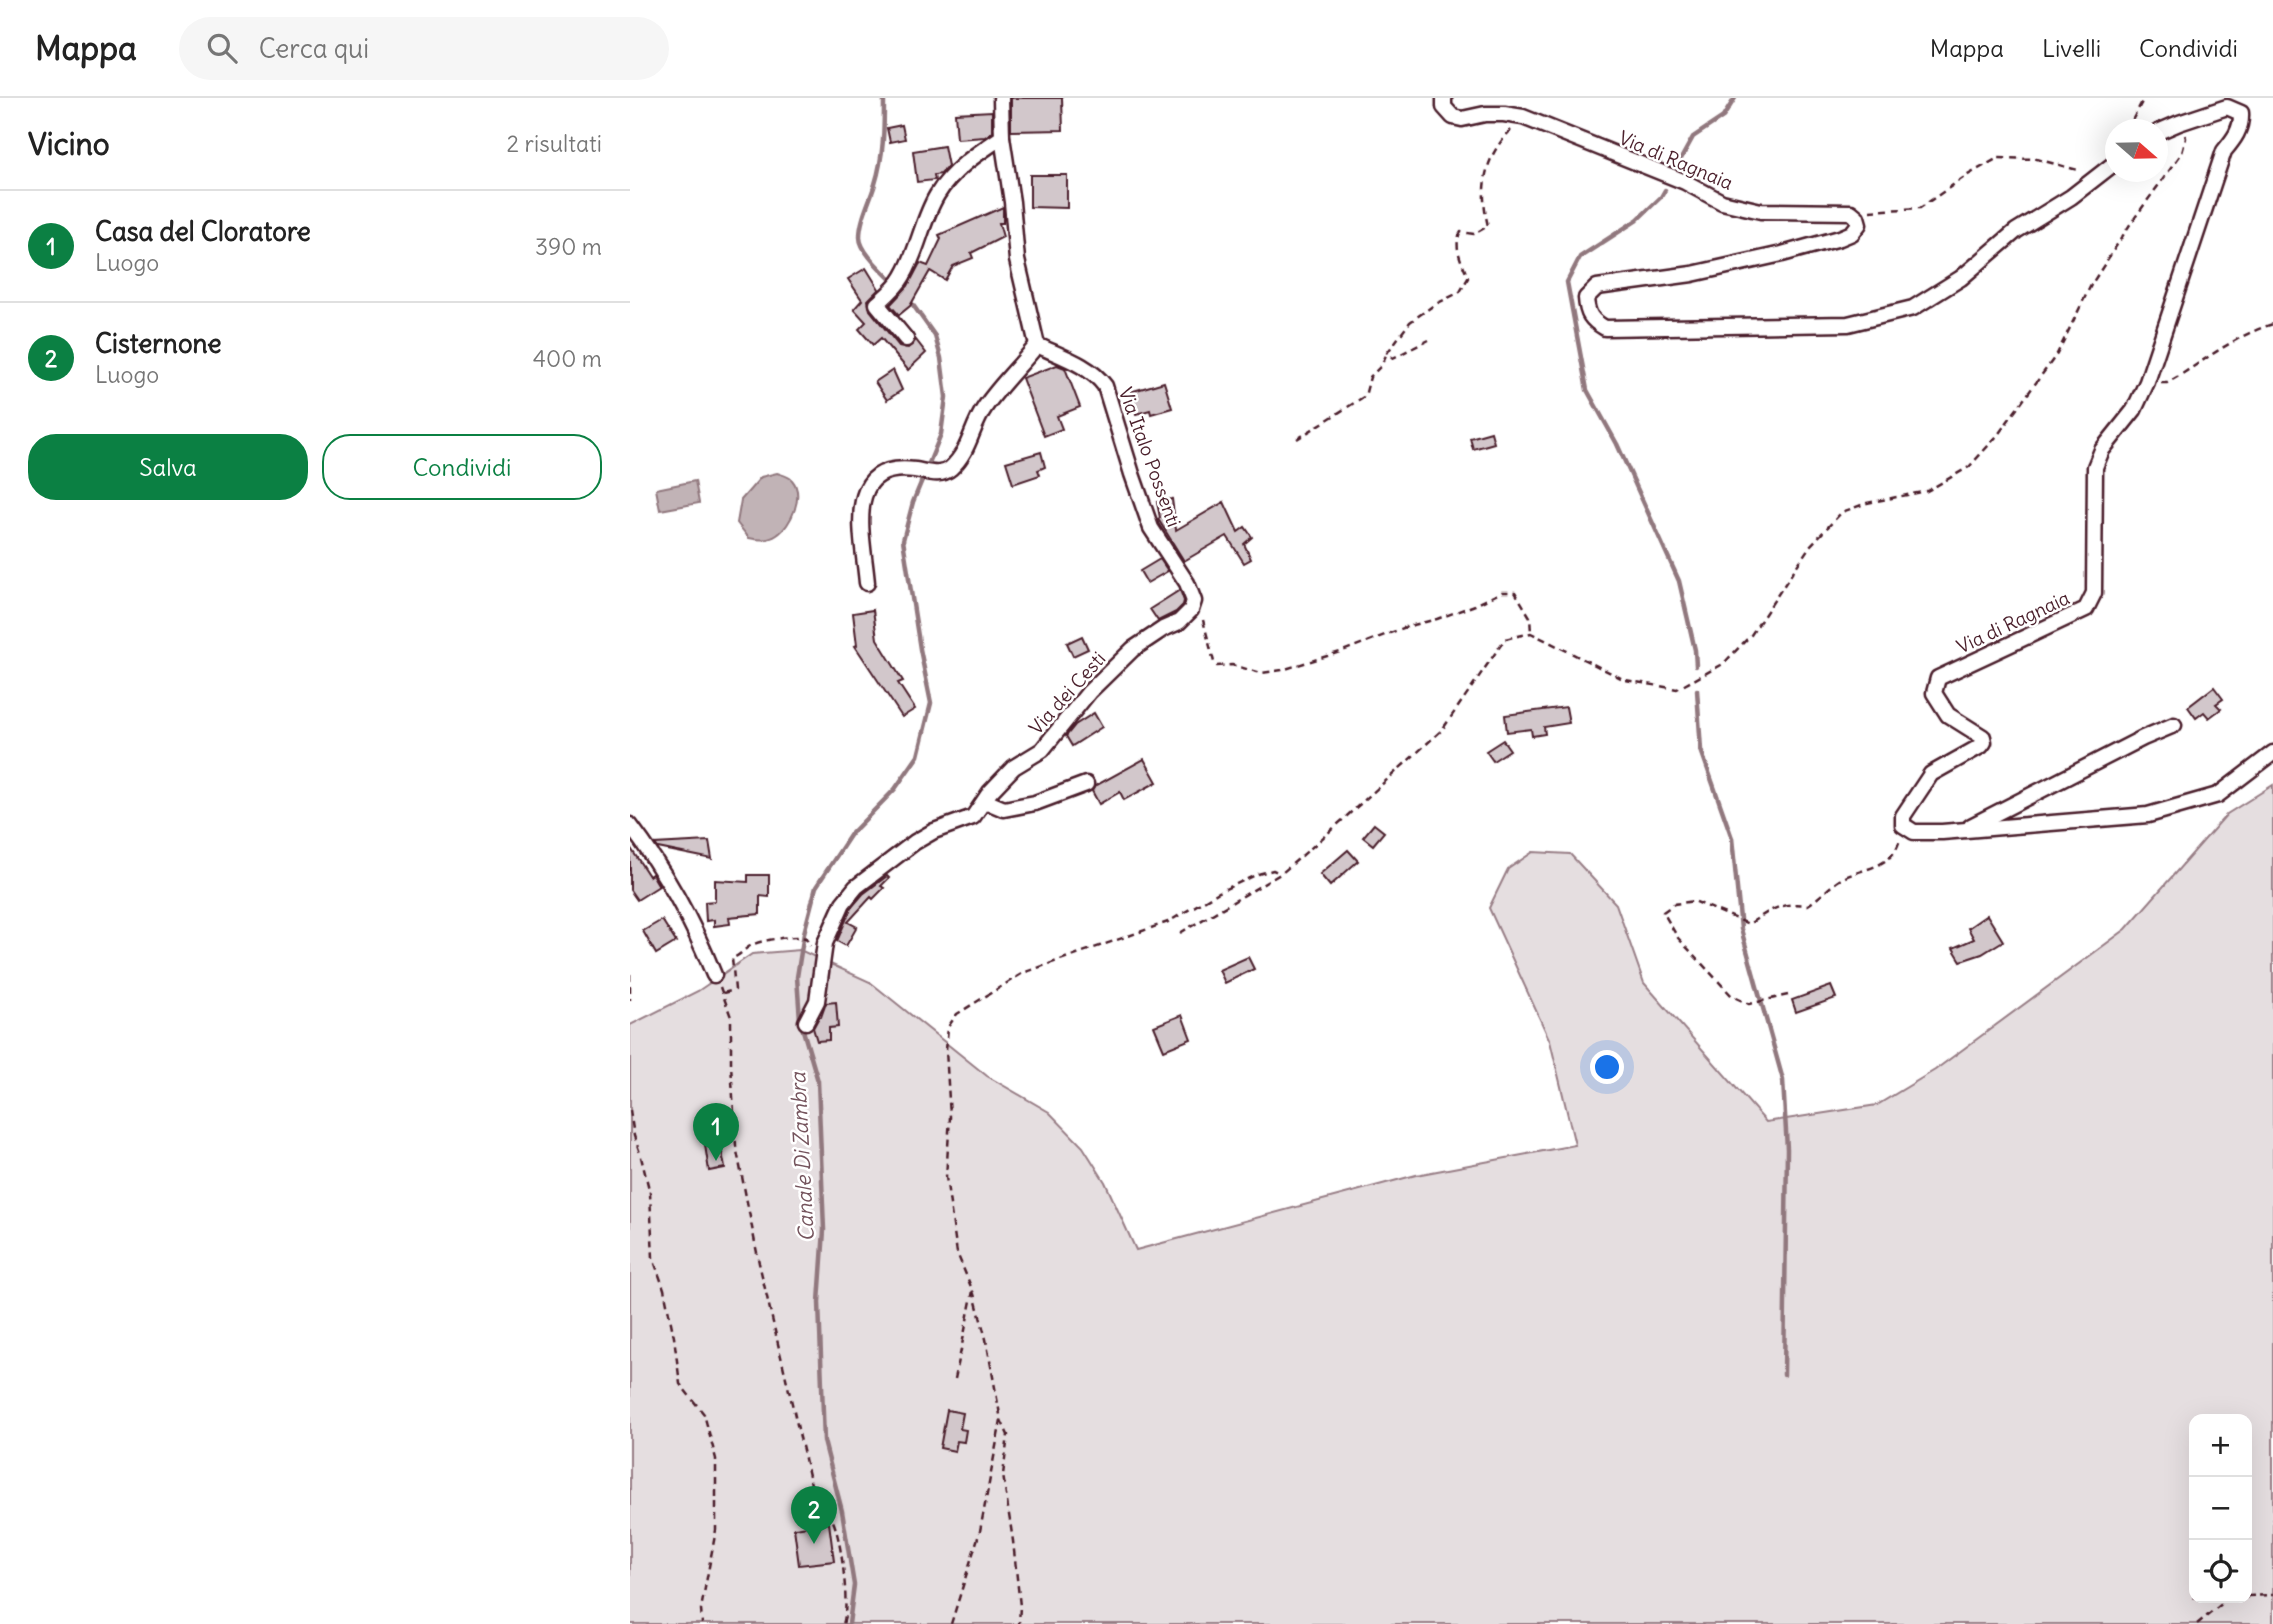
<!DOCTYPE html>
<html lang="it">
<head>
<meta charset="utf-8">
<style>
  body { margin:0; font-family:Delius,sans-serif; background:#f6f6f6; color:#222 }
  .controls { position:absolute; right:21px; bottom:21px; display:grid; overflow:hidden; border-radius:14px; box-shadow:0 7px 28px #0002 }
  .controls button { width:63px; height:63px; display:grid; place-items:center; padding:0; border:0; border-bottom:2px solid #e0e0e0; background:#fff; color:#222; font:35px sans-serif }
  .compass { position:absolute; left:1475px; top:21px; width:63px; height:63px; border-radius:50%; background:#fff; box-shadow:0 7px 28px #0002; rotate:110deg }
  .you { position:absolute; left:978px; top:970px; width:24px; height:24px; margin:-18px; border:5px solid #fff; border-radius:50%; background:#1a73e8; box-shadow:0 0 0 10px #1a73e833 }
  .badge { display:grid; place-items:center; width:46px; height:46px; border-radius:50%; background:#0b8043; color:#fff; font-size:23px; font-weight:700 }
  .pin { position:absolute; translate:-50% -58px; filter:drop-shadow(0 2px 4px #0008) }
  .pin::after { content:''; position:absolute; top:37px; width:24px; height:21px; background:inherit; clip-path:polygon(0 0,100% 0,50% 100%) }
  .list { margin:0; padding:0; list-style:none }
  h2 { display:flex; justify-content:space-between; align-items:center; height:91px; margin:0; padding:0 28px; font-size:30px }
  h2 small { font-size:23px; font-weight:400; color:#767676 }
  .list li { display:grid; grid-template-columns:46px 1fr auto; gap:21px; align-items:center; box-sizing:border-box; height:112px; padding:0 28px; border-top:2px solid #e0e0e0 }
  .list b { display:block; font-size:26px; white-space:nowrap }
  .list p { margin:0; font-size:23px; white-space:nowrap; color:#767676 }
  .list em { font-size:23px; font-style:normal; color:#767676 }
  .actions { display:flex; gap:14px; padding:21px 28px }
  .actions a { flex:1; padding:16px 0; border:2px solid #0b8043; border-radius:28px; text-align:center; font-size:24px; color:#0b8043 }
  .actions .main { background:#0b8043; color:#fff }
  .icon { flex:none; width:38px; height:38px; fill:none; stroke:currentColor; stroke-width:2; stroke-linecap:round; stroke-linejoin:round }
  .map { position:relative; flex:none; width:1643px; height:1526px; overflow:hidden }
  header { display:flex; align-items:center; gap:42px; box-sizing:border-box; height:98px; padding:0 35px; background:#fff; border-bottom:2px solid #e0e0e0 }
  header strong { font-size:33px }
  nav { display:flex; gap:38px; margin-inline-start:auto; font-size:24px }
  .search { width:490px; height:63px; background:#f6f6f6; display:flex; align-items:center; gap:18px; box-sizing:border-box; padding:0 24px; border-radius:38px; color:#767676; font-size:26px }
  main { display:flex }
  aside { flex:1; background:#fff }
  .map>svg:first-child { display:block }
</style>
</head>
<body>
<header>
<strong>Mappa</strong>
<div class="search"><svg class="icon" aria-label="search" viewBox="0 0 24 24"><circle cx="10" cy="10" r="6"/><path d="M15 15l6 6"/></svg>Cerca qui</div>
<nav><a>Mappa</a><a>Livelli</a><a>Condividi</a></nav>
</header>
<main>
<aside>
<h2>Vicino<small>2 risultati</small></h2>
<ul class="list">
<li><span class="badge">1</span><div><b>Casa del Cloratore</b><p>Luogo</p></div><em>390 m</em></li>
<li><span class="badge">2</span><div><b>Cisternone</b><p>Luogo</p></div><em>400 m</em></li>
</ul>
<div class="actions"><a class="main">Salva</a><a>Condividi</a></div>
</aside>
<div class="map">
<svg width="1643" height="1526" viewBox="0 0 1643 1526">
  <rect width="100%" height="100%" fill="#fff"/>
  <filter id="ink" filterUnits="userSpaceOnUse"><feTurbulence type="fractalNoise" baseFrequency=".0143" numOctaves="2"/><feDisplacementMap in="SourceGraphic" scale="14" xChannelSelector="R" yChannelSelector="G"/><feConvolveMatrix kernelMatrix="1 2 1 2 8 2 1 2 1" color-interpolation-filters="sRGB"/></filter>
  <g filter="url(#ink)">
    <path fill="#e5dee0" stroke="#987e86" stroke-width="2" fill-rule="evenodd" d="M1643,687v839h-1643v-599l68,-34 54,-37 48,-4 70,32 117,94 62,36 34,35 22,35 31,68 280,-75 159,-30 -25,-104 -61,-133 19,-39 25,-17 37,2 46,50 28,79 122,139 111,-17 58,-35 191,-141 101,-115zM1564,1321h53v179h-53z"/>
    <g fill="#c1b3b6" stroke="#91787e" stroke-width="2">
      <path d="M147,375c6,2 12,3 15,7 13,15 -1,46 -15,55 -9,6 -18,5 -28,3l-12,-15 4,-23 20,-23z"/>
      <polygon points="65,383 69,405 30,412 26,391"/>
    </g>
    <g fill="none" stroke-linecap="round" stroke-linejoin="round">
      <g stroke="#91787e" stroke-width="4.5">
        <path d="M254,0c0,30 0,57 -9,86 -5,17 -15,35 -15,53 0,15 25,36 35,47"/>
        <polyline points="1047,68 1063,39 1093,19 1105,0"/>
        <polyline points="1035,92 1031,99 1007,122 950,159 937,184 957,292 987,346 1049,483 1065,552 1066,568"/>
        <polyline points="1067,592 1071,652 1102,740 1111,831 1153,982 1157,1051 1154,1277"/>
        <polyline points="219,1526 224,1487 212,1413 194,1343 189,1204 194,1132 188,983 170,922 167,879 174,835 186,789 221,736 265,691 288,658 301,605 290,551 273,442 283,404 311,336 316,299 311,260 305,238 278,200"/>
      </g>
    </g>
    <g fill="#d2c7cb" stroke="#4a1f2b" stroke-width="2">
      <polygon points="381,0 432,0 433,32 381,33"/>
      <polygon points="362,13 362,34 355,39 327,41 325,15"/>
      <polygon points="272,27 275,41 260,44 257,30"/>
      <polygon points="314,48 318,68 311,76 304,77 305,82 287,84 283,53"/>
      <polygon points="400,77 437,77 437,110 400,109"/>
      <polygon points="373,109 373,125 369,125 373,139 341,155 343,160 323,168 315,182 300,173 280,208 269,217 260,207 278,188 290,165 298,168 311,141 309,137"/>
      <polygon points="236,170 249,191 238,202 240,212 269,248 278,250 286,242 296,255 278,272 251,240 243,247 229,231 236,224 224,211 232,202 218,181"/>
      <polygon points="427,267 435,270 450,309 427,318 432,331 414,338 392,280"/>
      <polygon points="263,272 272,292 257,302 245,284"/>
      <polygon points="534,284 542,310 521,316 520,312 506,316 500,294"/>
      <polygon points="861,334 864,345 843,351 840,340"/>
      <polygon points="411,354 415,369 408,372 410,377 383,386 376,364"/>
      <polygon points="542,401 546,432 594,404 608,434 615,429 622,439 614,446 621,461 614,465 597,438 554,463 528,421 530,420 527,404"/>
      <polygon points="530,461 538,473 517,485 510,473"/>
      <polygon points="550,492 554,503 553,507 546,514 528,523 520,511"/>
      <polygon points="243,512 247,541 273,583 268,585 285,611 272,619 225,548 227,547 223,515"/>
      <polygon points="452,538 458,551 443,558 437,545"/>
      <polygon points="1584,589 1593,601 1586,606 1591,611 1579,620 1574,614 1566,620 1558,609"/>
      <polygon points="936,609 939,625 914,629 915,636 902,638 901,631 877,634 875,617"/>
      <polygon points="464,615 472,629 442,648 436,638 445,627"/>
      <polygon points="873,642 880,652 863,663 856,653"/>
      <polygon points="514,661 527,684 494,702 490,694 469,706 462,693 465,688"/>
      <polygon points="744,726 754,734 743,747 733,739"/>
      <polygon points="79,743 82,761 28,750 25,746"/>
      <polygon points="0,749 19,778 22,776 29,788 7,802 0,792"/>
      <polygon points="718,752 728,763 700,788 690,776"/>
      <polygon points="118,777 139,777 139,799 130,798 130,816 99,819 100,826 84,828 84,822 76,823 75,804 85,803 85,782 118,784"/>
      <polygon points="257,778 259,780 251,788 254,790 243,801 241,799 218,824 227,829 216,848 207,843 221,810 233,796"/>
      <polygon points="1357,817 1373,843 1352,856 1331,863 1323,850 1344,841 1338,830"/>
      <polygon points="32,822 46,844 26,856 13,833"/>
      <polygon points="618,859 624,871 595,885 589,872"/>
      <polygon points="1201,888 1206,900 1166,914 1162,902"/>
      <polygon points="206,904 208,929 199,930 199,942 187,943 183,930 189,919 191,919 196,905"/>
      <polygon points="552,917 561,941 534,952 524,928"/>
      <polygon points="90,1044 95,1070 79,1073 75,1047"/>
      <polygon points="317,1312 333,1315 330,1331 336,1332 334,1344 327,1343 325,1353 310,1350"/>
      <polygon points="199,1425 204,1463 169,1467 164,1430"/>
    </g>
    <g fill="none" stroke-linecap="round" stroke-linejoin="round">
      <defs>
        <g id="minor">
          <path d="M814,0v9l9,10 9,2 23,-5h19l19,3 162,65 37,20 39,9 90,1 6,5 2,7 -7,9 -12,5 -58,16 -90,20 -95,13 -11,11c1,16 5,22 19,30l243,-4 65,-16 48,-30 55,-47 55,-34 45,-35"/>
          <path d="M1528,34l21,-9 48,-16 14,6c1,16 -7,26 -17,38l-77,231 -13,28 -32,40 -7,17 -1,126 -8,16 -148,69 -4,15 14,22 35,22 1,5 -3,4 -50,28 -28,42v9l11,7h28l206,-17 70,-20 55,-42"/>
          <path d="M276,241l-29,-35c9,-8 20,-17 26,-28 15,-25 19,-56 34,-81 15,-25 41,-42 65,-58"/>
          <path d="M237,485c-4,-47 -25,-122 48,-113 13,2 26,7 36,-2 19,-17 20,-41 34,-61 15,-22 35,-41 52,-62"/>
          <polyline points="355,703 374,711 405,705 456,686"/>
          <path d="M0,727c34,45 63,97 84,150"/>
          <polyline points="1341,728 1513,640 1544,627"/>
          <path d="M176,924l11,-21 8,-58 18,-40 13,-16 59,-45 19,-11 39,-14 17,-25 24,-25 28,-17 47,-58 44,-43 30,-20 16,-7 12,-12 3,-9 -7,-18 -36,-55 -19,-54 -27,-88c-15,-21 -45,-30 -68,-41l-20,-85 -5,-58 -10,-65 -1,-39"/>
        </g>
      </defs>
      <use href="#minor" stroke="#4a1f2b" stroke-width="19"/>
      <g stroke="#4a1f2b" stroke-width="2.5" stroke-dasharray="7 5" stroke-linecap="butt">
        <polyline points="1497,32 1514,0"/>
        <polyline points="1240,113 1290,110 1336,78 1368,60 1407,61 1451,73"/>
        <path d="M799,242l-36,18 -6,-5 23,-31 24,-17 26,-13 8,-14c-5,-14 -16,-32 -7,-46l13,2 14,-8c-9,-37 -4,-69 23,-96"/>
        <path d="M1531,285h6c35,-20 66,-47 106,-59"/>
        <polyline points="667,341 735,298 740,279 751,268 757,255"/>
        <polyline points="573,522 584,564 587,568 602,567 631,575 652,572 710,554 776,529 807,521 845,507 872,494 885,494 900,519 901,535"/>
        <polyline points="550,835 652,775 697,736 812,632 875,541 901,535 995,582 1047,591 1093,566 1121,537 1180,448 1212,414 1237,405 1297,393 1339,369 1367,338 1427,256 1461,187 1501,125 1552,55 1556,40 1555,37"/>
        <polyline points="0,876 0,902"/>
        <path d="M90,889l11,30v47l5,82 23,117 55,234c6,7 13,14 18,22 9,16 18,88 11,105"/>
        <path d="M93,895l12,-3 -3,-32c8,-2 11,-8 18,-12 9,-6 44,-11 56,-8l4,8"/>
        <path d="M1158,897l-39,9 -17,-8 -54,-58 -15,-26 11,-8 20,-3 55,23c23,-15 32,-22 59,-19 11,-7 20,-17 30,-24 21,-14 54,-10 62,-42"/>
        <polyline points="0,1012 4,1038 10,1055 20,1095 23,1160 34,1191 44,1239 50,1286 74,1316 86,1361 86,1432 71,1511 72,1526"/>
        <polyline points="325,1281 343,1193"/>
        <polyline points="371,1322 378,1337 373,1377 383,1443 390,1508 389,1526"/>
        <polyline points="1617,1498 1643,1497"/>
        <polyline points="321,1526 350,1433 371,1322 356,1241 344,1196 327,1155 316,1079 320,1019 316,952 318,929 327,916 393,875 538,824 589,794 628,776 643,772 650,775"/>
        <polyline points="1567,1526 1599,1500"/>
      </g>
      <use href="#minor" stroke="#fff" stroke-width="14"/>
    </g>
  </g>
  <g text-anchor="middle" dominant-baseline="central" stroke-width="5" stroke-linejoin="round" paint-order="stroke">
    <g font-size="19" fill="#4a1f2b" stroke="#fff">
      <text transform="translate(1046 62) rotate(23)">Via di Ragnaia</text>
      <text transform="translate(520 359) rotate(70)">Via Italo Possenti</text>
      <text transform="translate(1383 524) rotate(-25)">Via di Ragnaia</text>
      <text transform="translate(437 595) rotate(-48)">Via dei Cesti</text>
    </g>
    <g font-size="21" font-style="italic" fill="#74535c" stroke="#fff">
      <text transform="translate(172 1059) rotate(-93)">Canale Di Zambra</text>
    </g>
  </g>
</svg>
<div class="controls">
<button>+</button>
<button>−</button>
<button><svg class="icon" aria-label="locate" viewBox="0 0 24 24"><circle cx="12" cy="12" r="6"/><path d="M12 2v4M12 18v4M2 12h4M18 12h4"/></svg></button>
</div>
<svg class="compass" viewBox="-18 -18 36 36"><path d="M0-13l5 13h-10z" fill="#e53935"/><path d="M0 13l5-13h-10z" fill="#767676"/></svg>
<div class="you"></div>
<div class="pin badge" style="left:86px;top:1063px">1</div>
<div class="pin badge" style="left:184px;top:1446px">2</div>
</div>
</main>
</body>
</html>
